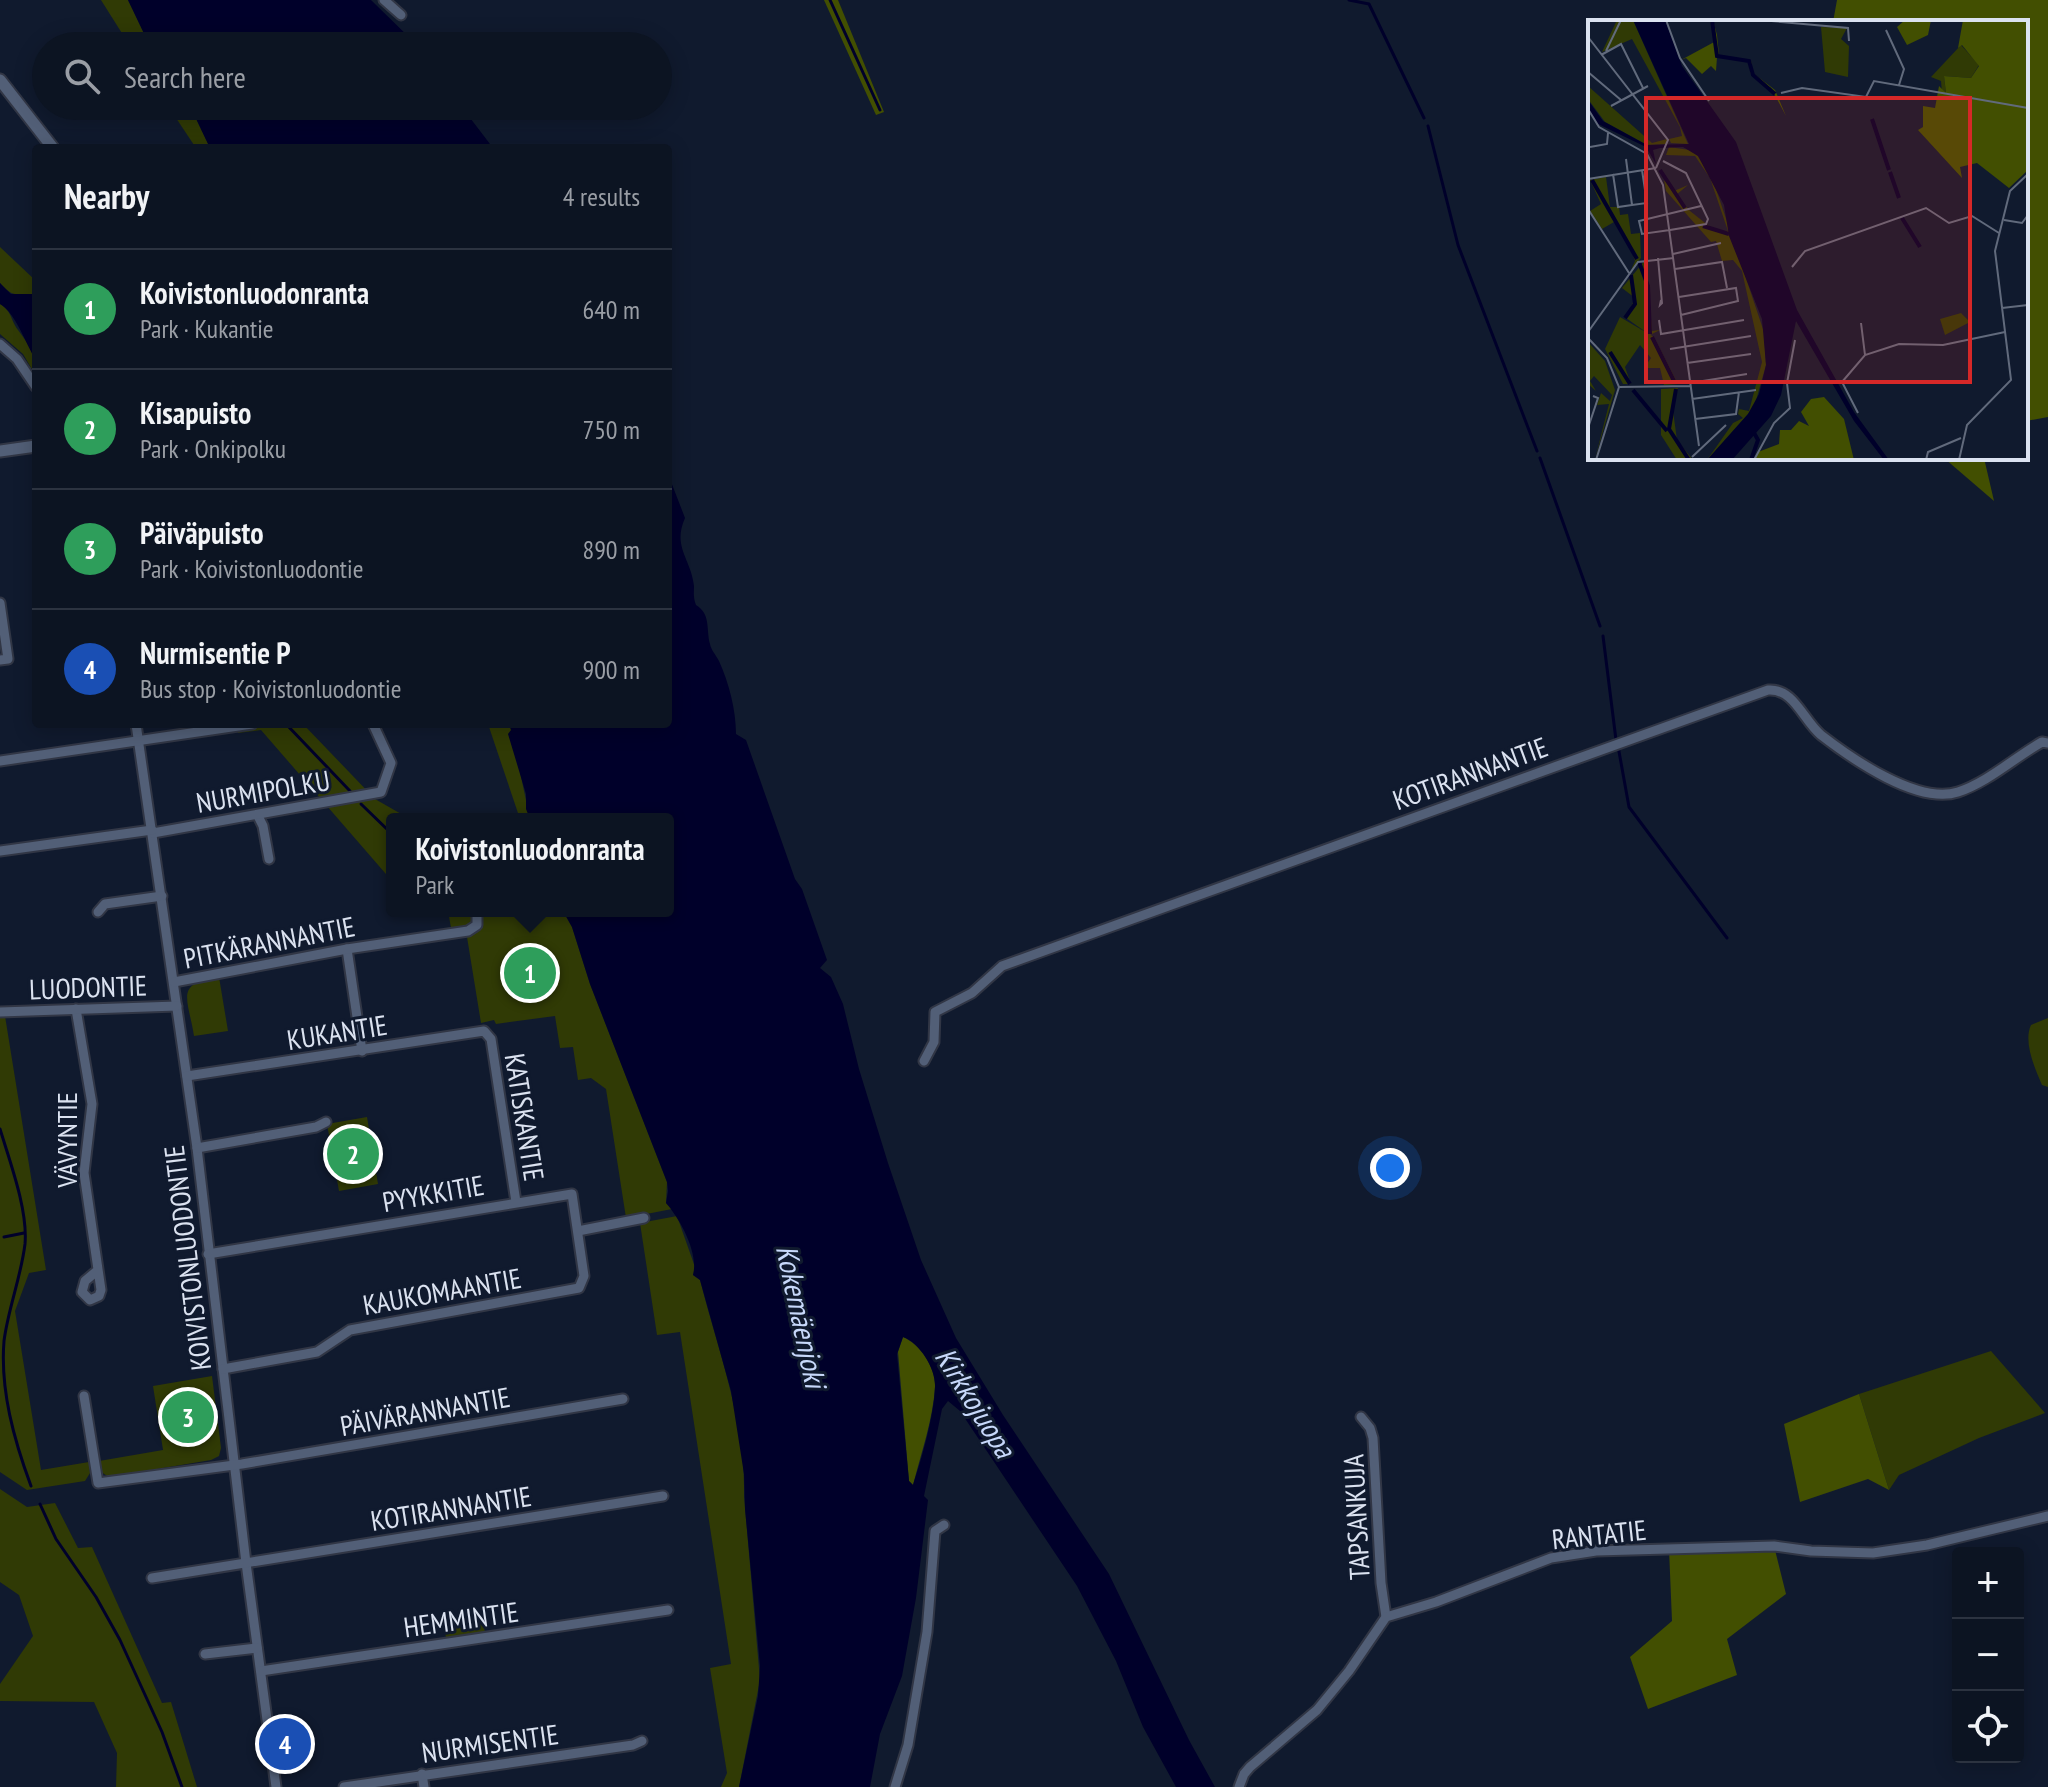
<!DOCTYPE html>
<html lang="en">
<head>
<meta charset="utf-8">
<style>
  body { margin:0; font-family:"PT Sans Narrow",sans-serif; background:#1a212f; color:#f1f3f6 }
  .controls { position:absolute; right:24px; bottom:24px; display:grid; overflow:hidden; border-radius:8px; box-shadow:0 4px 20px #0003 }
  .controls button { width:72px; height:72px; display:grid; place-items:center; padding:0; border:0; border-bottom:2px solid #2c3340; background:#0c1422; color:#f1f3f6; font:40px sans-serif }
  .you { position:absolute; left:1390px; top:1168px; width:28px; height:28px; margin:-20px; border:6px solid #fff; border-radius:50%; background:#1a73e8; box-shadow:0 0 0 12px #1a73e833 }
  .badge { display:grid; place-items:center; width:52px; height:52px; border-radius:50%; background:#aac719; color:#fff; font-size:26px; font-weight:700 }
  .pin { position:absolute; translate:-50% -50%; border:4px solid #fff; box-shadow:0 2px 8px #0006 }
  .popup { position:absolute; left:386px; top:813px; width:288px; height:104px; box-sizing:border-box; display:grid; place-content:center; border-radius:8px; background:#0c1422; filter:drop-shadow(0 2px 6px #0005); font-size:26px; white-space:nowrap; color:#9a9ea5 }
  .popup b { font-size:30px; color:#f1f3f6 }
  .popup::after { content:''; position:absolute; left:50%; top:100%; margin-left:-16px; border:16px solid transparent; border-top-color:#0c1422 }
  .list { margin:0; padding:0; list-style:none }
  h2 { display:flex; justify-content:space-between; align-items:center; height:104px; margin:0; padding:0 32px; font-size:34px }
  h2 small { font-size:26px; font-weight:400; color:#9a9ea5 }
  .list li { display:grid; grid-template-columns:52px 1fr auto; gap:24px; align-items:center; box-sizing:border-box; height:120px; padding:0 32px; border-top:2px solid #2c3340 }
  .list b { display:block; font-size:30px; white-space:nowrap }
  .list p { margin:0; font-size:26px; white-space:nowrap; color:#9a9ea5 }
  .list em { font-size:26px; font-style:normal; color:#9a9ea5 }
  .icon { flex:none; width:44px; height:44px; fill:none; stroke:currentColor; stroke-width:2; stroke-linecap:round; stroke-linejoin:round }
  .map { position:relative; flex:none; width:2048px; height:1787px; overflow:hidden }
  .search { position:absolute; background:#0c1422; box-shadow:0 4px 20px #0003; left:32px; top:32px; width:640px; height:88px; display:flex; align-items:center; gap:20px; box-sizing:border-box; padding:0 28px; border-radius:44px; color:#9a9ea5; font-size:30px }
  .panel { position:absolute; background:#0c1422; box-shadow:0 4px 20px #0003; left:32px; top:144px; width:640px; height:584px; border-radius:8px }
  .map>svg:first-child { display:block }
</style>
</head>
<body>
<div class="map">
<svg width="2048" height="1787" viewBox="0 0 2048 1787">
  <rect width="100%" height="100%" fill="#101a2e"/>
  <g fill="#303a05">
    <polygon points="101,0 128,0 150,46 130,46"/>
    <polygon points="168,106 190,106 210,148 196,148"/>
    <path d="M0,247l36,34v13c-16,2 -25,3 -36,-11z"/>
    <path d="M0,304c12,7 10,15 18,26 12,16 18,25 18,46l-13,-22 -23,-20z"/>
    <polygon points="236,724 303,724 375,799 410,819 392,819 392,881 261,730 238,733"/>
    <polygon points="488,724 510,725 530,819 520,819"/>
    <polygon points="448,911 563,911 572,927 590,984 667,1182 666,1203 672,1209 626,1218 606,1089 591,1078 578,1080 573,1047 560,1048 555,1016 496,1024 494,1020 481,1023 467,937 453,939"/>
    <path d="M219,977l9,54 -34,5c-6,-38 -20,-53 25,-59z"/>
    <polygon points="5,1016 46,1270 29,1273 15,1311 41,1470 89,1462 90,1473 85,1481 27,1490 0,1472 0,1017"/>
    <path d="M2048,1018v69l-6,-2c-7,-16 -19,-43 -11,-60z"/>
    <polygon points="367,1117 378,1184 339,1191 327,1124"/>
    <path d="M677,1216l18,51 -2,8 7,5c18,71 46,142 44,216l16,184 -21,107h-18l6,-14 -17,-105 21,-4 -51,-332 -23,3 -17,-112z"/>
    <polygon points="1991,1351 2045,1413 1979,1438 1899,1475 1889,1490 1859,1394"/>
    <polygon points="212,1376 221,1448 219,1456 211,1460 109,1477 101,1472 99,1461 163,1450 153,1386"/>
    <polygon points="0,1489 27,1507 55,1503 78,1548 92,1547 162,1703 171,1702 197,1787 116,1787 117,1753 94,1702 0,1701 0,1684 33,1636 19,1595 0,1582"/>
    <polygon points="482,1612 485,1633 446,1638 443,1618"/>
  </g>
  <g fill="#424f01">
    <polygon points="824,0 838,0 884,112 876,115"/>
    <polygon points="1837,0 2048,0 2048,417 2026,421 2026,22 1833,22"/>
    <polygon points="1944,458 1984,458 1994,501"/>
    <path d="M903,1337c17,7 33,31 32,50 -2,32 -14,67 -22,98l-4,-4 -11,-129z"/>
    <polygon points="1859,1394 1889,1490 1868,1479 1800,1502 1784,1424"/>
    <polygon points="1774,1546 1786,1594 1727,1639 1737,1675 1648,1709 1630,1657 1672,1621 1669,1549"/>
  </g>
  <g fill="#00002a" fill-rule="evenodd">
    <polygon points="128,0 371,0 418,46 150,46"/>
    <polygon points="190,106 461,106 493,148 210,148"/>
    <path d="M0,283l11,11h25v66c-10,-15 -20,-47 -36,-56z"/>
    <path d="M668,474l17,44c-13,29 6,41 9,68 0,7 -1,11 2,19 15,9 10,24 14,39 1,6 6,11 9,17 10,22 17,49 17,73l10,6 49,139 7,10 25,71 -7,8 11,9 12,27 16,65 29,94 33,97 35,78 47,77 106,159 80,166 26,47h-39l-33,-60 -27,-66 -39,-75 -117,-175 -12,-10 -6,8 -18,87 4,4 -12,98 -14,78 -22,58 -10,53h-131l19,-91 2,-30 -15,-157 -1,-35 -13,-83 -31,-111 -7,-5c6,-22 -13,-56 -27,-72l2,-12 -1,-9 -77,-198 -18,-57 -9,-16h105v-92h-138l-4,-10v-15l-18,-60 3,-4 -2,-6h159zM903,1337c17,6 33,32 32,50 -1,29 -13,70 -22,98l-4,-4 -12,-127z"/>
  </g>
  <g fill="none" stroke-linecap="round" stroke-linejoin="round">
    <g stroke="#00002a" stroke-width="3">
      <polyline points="830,0 880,110"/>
      <polyline points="1349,0 1369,4 1424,118"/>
      <polyline points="1428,126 1458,245 1537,451"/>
      <polyline points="1540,458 1600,626"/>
      <polyline points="1603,636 1616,740"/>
      <polyline points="286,724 350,791"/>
      <polyline points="1618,746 1629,807 1727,938"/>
      <polyline points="361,804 392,834"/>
      <path d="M0,1129c10,33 28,81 25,115 -4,33 -17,65 -21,97 -4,49 10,99 27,145"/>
      <polyline points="4,1237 24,1233"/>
      <polyline points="40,1504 56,1539 96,1597 120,1640 162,1732 182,1787"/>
    </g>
    <defs>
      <g id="minor">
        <polyline points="384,0 401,15"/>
        <polyline points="0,344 17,359 36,387"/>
        <polyline points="0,603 8,659 0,660"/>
        <polyline points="136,724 197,1148 246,1563 276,1787"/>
        <polyline points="0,761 252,724"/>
        <polyline points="258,816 263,826 269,859"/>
        <polyline points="153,833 381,792 391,763 373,724"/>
        <polyline points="0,851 152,830"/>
        <polyline points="98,912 105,904 162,896"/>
        <polyline points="347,949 362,1051"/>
        <polyline points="174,982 347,949 468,931 477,925 477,914"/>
        <polyline points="76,1009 92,1104 84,1173 101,1290 99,1296 90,1300 82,1292 85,1281 98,1270"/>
        <polyline points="0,1012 177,1006"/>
        <path d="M924,1061l10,-19 1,-30 37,-19 30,-27 766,-276c26,-2 35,30 53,45 31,24 97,70 137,57 30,-10 56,-34 84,-50l6,1"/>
        <polyline points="187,1076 484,1031 491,1039 516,1202"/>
        <polyline points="197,1148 316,1127 326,1122"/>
        <polyline points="578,1231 644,1218"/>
        <polyline points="208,1254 572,1194 584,1276 579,1288 350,1330 317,1352 223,1369"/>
        <polyline points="84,1396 98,1483 242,1464 623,1399"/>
        <polyline points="1361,1417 1370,1428 1373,1438 1381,1583 1386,1617"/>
        <polyline points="152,1578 663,1496"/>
        <polyline points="205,1654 257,1648"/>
        <polyline points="261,1671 668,1610"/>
        <polyline points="422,1774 424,1787"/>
        <polyline points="344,1787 633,1745 642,1741"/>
        <polyline points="895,1787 908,1745 927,1632 935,1531 944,1525"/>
        <polyline points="1239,1787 1244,1774 1250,1767 1317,1710 1349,1671 1386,1617 1436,1602 1551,1558 1596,1551 1774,1546 1811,1551 1873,1553 1927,1545 2048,1516"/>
      </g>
      <g id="tertiary">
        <polyline points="0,80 53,148"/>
        <polyline points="0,451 36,446"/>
      </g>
    </defs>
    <use href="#minor" stroke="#313645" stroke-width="13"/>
    <use href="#tertiary" stroke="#313645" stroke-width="15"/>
    <use href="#minor" stroke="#525f77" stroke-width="9"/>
    <use href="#tertiary" stroke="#525f77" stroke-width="11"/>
  </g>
  <g text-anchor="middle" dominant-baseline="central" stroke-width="6" stroke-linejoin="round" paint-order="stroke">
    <g font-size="28" fill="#dbe2f0" stroke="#101a2e">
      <text transform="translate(1470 773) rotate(-20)">KOTIRANNANTIE</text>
      <text transform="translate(263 791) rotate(-10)">NURMIPOLKU</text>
      <text transform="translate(269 942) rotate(-11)">PITKÄRANNANTIE</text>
      <text transform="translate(88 987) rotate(-2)">LUODONTIE</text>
      <text transform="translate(337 1032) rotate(-9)">KUKANTIE</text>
      <text transform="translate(525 1117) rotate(81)">KATISKANTIE</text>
      <text transform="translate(66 1140) rotate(-90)">VÄVYNTIE</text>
      <text transform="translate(433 1193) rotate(-10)">PYYKKITIE</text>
      <text transform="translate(187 1258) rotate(-97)">KOIVISTONLUODONTIE</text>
      <text transform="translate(442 1291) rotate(-10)">KAUKOMAANTIE</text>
      <text transform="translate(425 1411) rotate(-10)">PÄIVÄRANNANTIE</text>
      <text transform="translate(451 1508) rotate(-9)">KOTIRANNANTIE</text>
      <text transform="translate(1356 1517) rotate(-93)">TAPSANKUJA</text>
      <text transform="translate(1599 1534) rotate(-6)">RANTATIE</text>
      <text transform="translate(461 1619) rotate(-8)">HEMMINTIE</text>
      <text transform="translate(490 1743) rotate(-8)">NURMISENTIE</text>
    </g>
    <g font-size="30" font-style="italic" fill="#c7d8fa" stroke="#101a2e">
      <text transform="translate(802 1316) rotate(78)">Kokemäenjoki</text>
      <text transform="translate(976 1402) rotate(58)">Kirkkojuopa</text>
    </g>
  </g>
  <g transform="translate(1588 20)">
    <rect width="440" height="440" fill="#101a2e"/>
    <path d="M29,0h16l55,124 -17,-1 -2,-4 13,-3 -2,-9 -48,-88 -30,13zM233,7l26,1 -6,11 8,7 -1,31 -23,-5zM373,25l18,20 -8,13 -27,-2 2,17h-4l-1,-12 -10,-4zM0,66l64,57 15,-4v5l-20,1 -42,-23 -17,-23zM81,127l21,3 8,6 15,24 51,152 2,33 -11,39 -7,10 -41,46 26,-37 10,-5 -5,-4 1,-5 10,2 13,-49 -20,-91 -9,-11 -11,1 -6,-20 -5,1 -45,-51 -2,-11 10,11 14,-6 -12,10 14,16 24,19 14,1 -18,-53 -15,-22 -29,-1zM18,157l4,30h9l1,8 8,-1 3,20 9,-1 1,25 -10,12 4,-9 -4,-11 -17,-28 -12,7 -12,-18 11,-7 -11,-24zM58,239l6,72 8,-1 -10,5 -24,-17 9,-20 -13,-10zM373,293l9,9 -25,13 -5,-16zM32,297l34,20 24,47 -14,1 -4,-17h-16l7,-10 -11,-13 -15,22 6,17h-8l-18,-35zM0,322l17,19 10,29 -20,69 14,-55 -12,1 4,-12 9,8 2,-6 -18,-19 -4,5 6,10 -8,-7zM90,368l-5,23 4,29 16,20h-16l-16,-25v-46z" fill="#303a05"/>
    <path d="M122,0h3l4,15 2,20 32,6 2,12 22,17 11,26 -15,-28 -20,-14 -3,-12 -31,-5 -1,14 -5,-5 -9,8 -16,-16 -5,2 35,-19zM317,0h26l-3,15 -21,10 -10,-18zM375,0h65v150l-19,18 -32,-25 -17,4 2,11 -44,-48 5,-3v-21l12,2 4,-22 7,7 -2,-17 27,2 8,-12 -17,-21 -4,3zM236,377l20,22 10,41h-99l3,-8 21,-8 1,-14h11l8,-9 10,5 -8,-14 10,-13z" fill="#424f01"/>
    <path d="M45,0h32l17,46 54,76 61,168 57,102 35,48h-5l-30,-39 -58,-100 -15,74 -10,21 -39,44h-25l41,-46 11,-20 7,-29 -4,-46 -33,-83 -5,-31 -26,-49 -15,-9 -23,1 -7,2 3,14 -10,-17 -50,-24 -8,-16v-7l15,21 44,24 42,-1z" fill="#00002a"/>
    <path fill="none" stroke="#00002a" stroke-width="4" d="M124,0l5,36 32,5 4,14 22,19M284,99l17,51M72,150l25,38M302,152l9,26M4,160l45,79M314,198l18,29M115,206l26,8M51,242l9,24 2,48M37,298l10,-14 -4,-29M64,317l23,46M22,332l20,32M88,369l-7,40 20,31M45,370l34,41M163,440l7,-20 -5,-9"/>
    <path fill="none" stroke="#616a7c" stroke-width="2" d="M78,0l14,38 29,43M172,0l88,8 1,13M298,10l18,39 -5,16M0,17l80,103 -12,28M18,31l15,-31M13,35l20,-11 22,44M0,52l33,28M193,73l21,-5 64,9 8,-16 154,27M23,86l37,-20M0,89l11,18 48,27 16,31 36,261M2,127l17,-3 1,-11M38,139l6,46M75,141l23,12 22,46 -2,5 -36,6M25,154l5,33 14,-2 15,-2 -5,-33M0,159l68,-11M0,189l41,64M416,200l18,3 6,-8M82,210l-28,4 -3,-13 62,-15M85,234l48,-11M70,238l4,45 -2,2 1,-5M204,247l13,-16 121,-43 23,15 23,-7 27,17M87,249l47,-7 5,26M91,277l57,-9 2,13 -57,14M414,288l26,-3M71,300l2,14 83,-14M273,303l4,32M0,312l50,-70 36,-4M0,318l19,20 12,29 -23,73M82,329l81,-13M99,343l64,-9M102,363l57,-9M31,367l71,-1M104,379l64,-9M270,393l-16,-31 23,-27 34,-11 44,1 62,-13M107,399l41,-5 3,-22M0,408l10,-30 -5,-2M104,437l34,-32M166,440l20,-37 16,-15 -3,-25 8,-43M338,440l2,-8 33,-14M371,440l8,-35 44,-45 -16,-129 15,-60 18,-17"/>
    <path fill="#d62828" fill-opacity="0.15" stroke="#d62828" stroke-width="4" d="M58,78h324v284h-324z"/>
    <rect width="440" height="440" fill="none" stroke="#dbe2f0" stroke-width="4"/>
  </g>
</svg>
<div class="controls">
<button>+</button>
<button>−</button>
<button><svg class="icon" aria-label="locate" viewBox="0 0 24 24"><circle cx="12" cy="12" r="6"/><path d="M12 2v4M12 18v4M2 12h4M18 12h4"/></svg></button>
</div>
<div class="you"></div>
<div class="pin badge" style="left:530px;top:973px;background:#2e9e5b">1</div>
<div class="popup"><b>Koivistonluodonranta</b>Park</div>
<div class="pin badge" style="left:353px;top:1154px;background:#2e9e5b">2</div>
<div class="pin badge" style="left:188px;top:1417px;background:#2e9e5b">3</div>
<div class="pin badge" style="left:285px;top:1744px;background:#1a4fb4">4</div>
<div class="search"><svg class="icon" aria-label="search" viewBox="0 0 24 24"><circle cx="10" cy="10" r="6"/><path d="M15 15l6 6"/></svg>Search here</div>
<section class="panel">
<h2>Nearby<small>4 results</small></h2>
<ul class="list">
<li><span class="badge" style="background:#2e9e5b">1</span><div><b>Koivistonluodonranta</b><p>Park · Kukantie</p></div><em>640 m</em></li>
<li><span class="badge" style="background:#2e9e5b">2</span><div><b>Kisapuisto</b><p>Park · Onkipolku</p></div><em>750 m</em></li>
<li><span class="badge" style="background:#2e9e5b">3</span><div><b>Päiväpuisto</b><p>Park · Koivistonluodontie</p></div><em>890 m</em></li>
<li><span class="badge" style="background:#1a4fb4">4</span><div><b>Nurmisentie P</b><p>Bus stop · Koivistonluodontie</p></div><em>900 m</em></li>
</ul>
</section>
</div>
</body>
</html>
